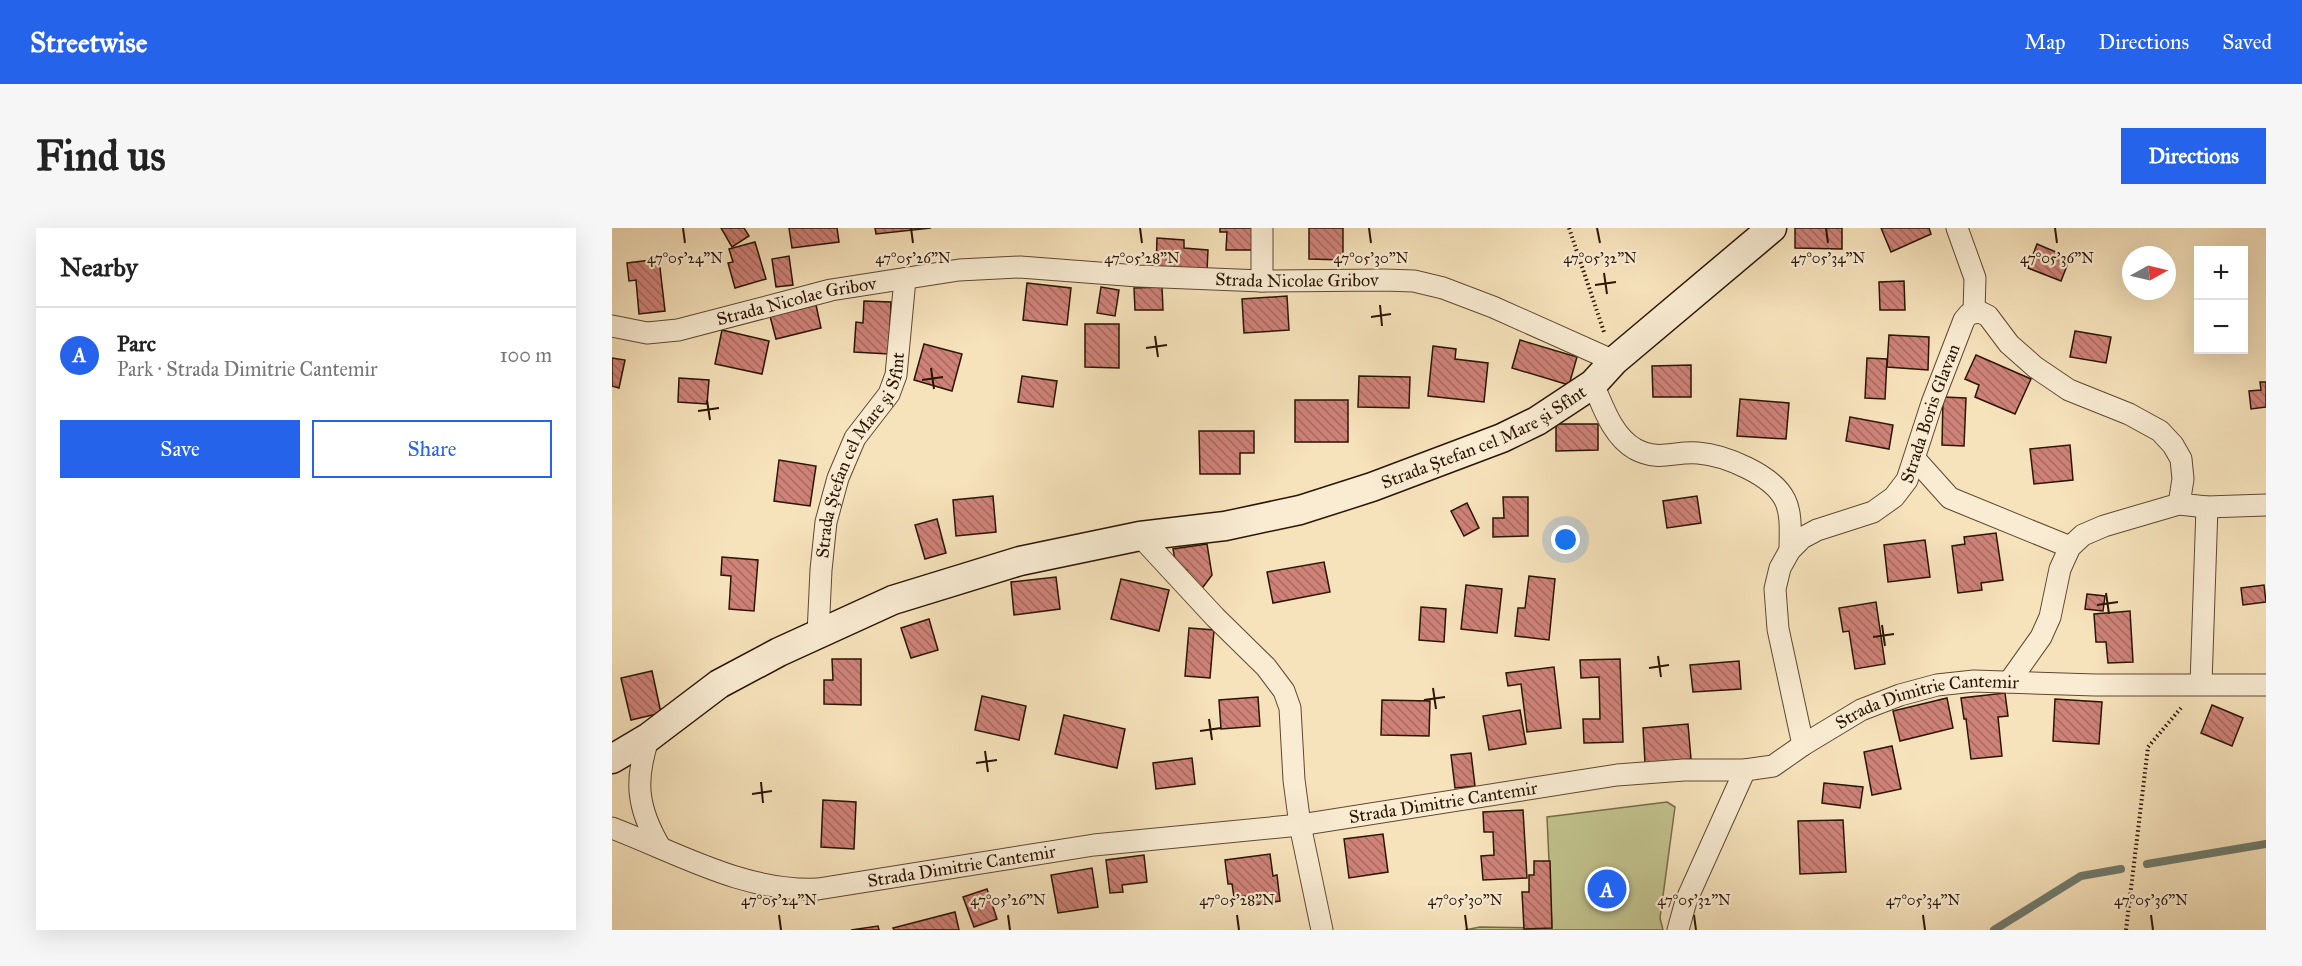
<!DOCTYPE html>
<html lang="en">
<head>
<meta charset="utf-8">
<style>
  body { margin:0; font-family:"IM FELL Great Primer",serif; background:#f6f6f6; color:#222 }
  .controls { position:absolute; right:18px; top:18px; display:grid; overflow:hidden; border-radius:0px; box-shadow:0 6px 24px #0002 }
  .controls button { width:54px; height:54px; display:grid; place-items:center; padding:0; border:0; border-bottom:2px solid #e0e0e0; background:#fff; color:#222; font:30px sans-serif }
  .compass { position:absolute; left:1510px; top:18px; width:54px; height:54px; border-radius:50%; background:#fff; box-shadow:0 6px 24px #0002; rotate:82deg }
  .you { position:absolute; left:954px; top:312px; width:21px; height:21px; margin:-15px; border:4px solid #fff; border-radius:50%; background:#1a73e8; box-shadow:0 0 0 9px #1a73e833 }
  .badge { display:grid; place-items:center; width:39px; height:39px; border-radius:50%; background:#2563eb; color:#fff; font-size:20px; font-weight:700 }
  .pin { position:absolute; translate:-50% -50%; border:3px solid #fff; box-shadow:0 2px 6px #0006 }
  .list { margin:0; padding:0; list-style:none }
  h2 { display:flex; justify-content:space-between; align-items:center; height:78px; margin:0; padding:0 24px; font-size:26px }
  h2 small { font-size:20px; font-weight:400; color:#767676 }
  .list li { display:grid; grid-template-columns:39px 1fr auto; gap:18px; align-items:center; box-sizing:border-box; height:96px; padding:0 24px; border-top:2px solid #e0e0e0 }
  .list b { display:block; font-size:22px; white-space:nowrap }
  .list p { margin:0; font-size:20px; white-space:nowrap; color:#767676 }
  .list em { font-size:20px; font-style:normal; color:#767676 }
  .actions { display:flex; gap:12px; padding:18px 24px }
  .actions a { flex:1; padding:14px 0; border:2px solid #2563eb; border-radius:0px; text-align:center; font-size:21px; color:#2563eb }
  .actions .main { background:#2563eb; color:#fff }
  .map { position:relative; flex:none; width:1654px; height:702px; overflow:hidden; border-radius:0px }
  header { display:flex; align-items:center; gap:36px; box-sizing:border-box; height:84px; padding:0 30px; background:#2563eb; color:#fff }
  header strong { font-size:28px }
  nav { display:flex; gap:33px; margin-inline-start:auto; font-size:21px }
  .intro { display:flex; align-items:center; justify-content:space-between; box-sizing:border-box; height:144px; padding:0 36px }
  h1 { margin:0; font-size:42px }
  .button { padding:15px 27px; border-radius:0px; background:#2563eb; color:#fff; font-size:21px; font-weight:700 }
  main { display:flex; gap:36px; padding:0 36px }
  aside { flex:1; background:#fff; border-radius:0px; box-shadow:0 6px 24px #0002 }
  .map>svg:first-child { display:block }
</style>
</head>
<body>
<header>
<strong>Streetwise</strong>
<nav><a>Map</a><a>Directions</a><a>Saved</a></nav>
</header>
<div class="intro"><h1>Find us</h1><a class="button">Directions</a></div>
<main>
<aside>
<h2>Nearby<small></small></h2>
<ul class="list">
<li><span class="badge">A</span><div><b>Parc</b><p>Park · Strada Dimitrie Cantemir</p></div><em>100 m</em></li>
</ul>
<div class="actions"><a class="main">Save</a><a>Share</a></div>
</aside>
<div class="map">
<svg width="1654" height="702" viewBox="0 0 1654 702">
  <defs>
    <pattern id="building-back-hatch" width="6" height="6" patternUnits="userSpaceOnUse" patternTransform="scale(1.5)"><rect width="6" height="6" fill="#ce8278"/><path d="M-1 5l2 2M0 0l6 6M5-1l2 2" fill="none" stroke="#a76960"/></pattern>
  </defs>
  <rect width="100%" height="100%" fill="#f6e2bb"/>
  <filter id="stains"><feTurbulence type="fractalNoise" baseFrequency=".00333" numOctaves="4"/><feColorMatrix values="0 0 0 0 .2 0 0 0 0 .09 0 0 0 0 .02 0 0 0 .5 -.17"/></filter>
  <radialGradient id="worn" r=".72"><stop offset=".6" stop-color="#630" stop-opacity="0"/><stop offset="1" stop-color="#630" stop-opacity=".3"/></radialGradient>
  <polygon fill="#c1c28d" stroke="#766c48" stroke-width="1.5" points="1055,574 1063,579 1048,690 1051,702 853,702 868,699 940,700 935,589"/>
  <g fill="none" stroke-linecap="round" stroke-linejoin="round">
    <g stroke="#6f7a6d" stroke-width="8">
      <polyline points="1535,636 1654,616"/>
      <polyline points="1382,702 1469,648 1509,641"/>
    </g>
  </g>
  <g fill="url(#building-back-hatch)" stroke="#2b1503" stroke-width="1.5">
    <polygon points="109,0 132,0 137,8 120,19"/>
    <polygon points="177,0 225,0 227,14 180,20"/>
    <polygon points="263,0 319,0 264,6"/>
    <polygon points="608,0 640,0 640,22 614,22 615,4 608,4"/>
    <polygon points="697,0 731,0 731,32 697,31"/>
    <polygon points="1183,0 1230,0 1230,21 1183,20"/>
    <polygon points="1269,0 1317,0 1319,6 1279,24"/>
    <polygon points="545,10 572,12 572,20 596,22 595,43 544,41"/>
    <polygon points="143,14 154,51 123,60 116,35 121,34 117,21"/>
    <polygon points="1425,16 1458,30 1449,53 1416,40"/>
    <polygon points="177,28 181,57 164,59 160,31"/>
    <polygon points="47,31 53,83 27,86 24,52 17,53 15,35"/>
    <polygon points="1292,53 1293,82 1268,82 1267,54"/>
    <polygon points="415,55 459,60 455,97 411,92"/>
    <polygon points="489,59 507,62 503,88 485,85"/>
    <polygon points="550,59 551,82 523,82 522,60"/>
    <polygon points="675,68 677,102 632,105 630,71"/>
    <polygon points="252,73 279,74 277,126 242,124 244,94 251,95"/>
    <polygon points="204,77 209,100 164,111 158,88"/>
    <polygon points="473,96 507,96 507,140 473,139"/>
    <polygon points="110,102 157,113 150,146 103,136"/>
    <polygon points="1463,103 1499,109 1494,135 1458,129"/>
    <polygon points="1277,107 1317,109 1316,142 1275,139"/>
    <polygon points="908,112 965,129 957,157 900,140"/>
    <polygon points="312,116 350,126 340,163 302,152"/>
    <polygon points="821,118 844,121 843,131 876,135 872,174 816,168"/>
    <polygon points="1364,127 1419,151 1403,186 1363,169 1367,157 1353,151"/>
    <polygon points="0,130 13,132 7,160 0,158"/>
    <polygon points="1255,130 1275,131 1273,171 1253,170"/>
    <polygon points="1079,137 1079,169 1041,169 1040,138"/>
    <polygon points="410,148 445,153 441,179 406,174"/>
    <polygon points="747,148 798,149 797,180 746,179"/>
    <polygon points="67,150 97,152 95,176 66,174"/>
    <polygon points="1648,154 1654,154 1654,179 1639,181 1637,163 1649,162"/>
    <polygon points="1331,169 1354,170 1352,218 1330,217"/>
    <polygon points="1128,171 1177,175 1174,211 1125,208"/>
    <rect x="683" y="172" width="53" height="42"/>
    <polygon points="1238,189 1281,197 1277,221 1234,213"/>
    <polygon points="944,196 986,196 986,222 944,223"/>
    <polygon points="587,203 642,203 642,225 628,225 628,246 588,246"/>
    <polygon points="1458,217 1461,252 1422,256 1418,221"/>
    <polygon points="167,232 204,238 198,278 162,273"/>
    <polygon points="381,268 384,304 344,308 341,272"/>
    <polygon points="1085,268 1089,295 1055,300 1051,273"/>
    <polygon points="891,269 916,269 916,308 881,309 881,290 892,290"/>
    <polygon points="855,275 867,300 852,308 839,283"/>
    <polygon points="325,291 334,325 313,331 303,297"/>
    <polygon points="1384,305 1391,352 1369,355 1370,362 1346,365 1340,318 1353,316 1352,309"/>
    <polygon points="1313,312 1318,349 1276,354 1272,317"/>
    <polygon points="595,316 600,347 591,359 584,361 577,353 575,342 565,343 561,321"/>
    <polygon points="110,329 146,332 142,383 117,381 119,348 109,347"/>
    <polygon points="712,334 718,364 661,375 655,344"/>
    <polygon points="917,348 943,351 937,412 903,408 906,380 913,380"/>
    <polygon points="444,349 448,381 402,387 399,354"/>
    <polygon points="509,351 557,362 547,403 499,391"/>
    <polygon points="854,357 890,361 885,405 849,401"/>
    <polygon points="1652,357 1654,374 1631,377 1629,360"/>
    <polygon points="1475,366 1493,368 1491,383 1473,381"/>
    <polygon points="1264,374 1273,436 1243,441 1237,403 1231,404 1227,380"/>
    <polygon points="809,379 834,381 832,414 807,412"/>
    <polygon points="1518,383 1521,434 1496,435 1494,414 1484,414 1482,386"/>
    <polygon points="317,391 326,422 299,430 289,400"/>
    <polygon points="577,400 602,402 598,450 573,448"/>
    <polygon points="220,431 249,431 249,477 212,476 212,452 221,452"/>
    <polygon points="1008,431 1011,514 972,515 971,491 988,491 987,449 969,450 968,432"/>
    <polygon points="1127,433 1129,461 1081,464 1078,437"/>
    <polygon points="942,439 949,500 915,504 909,456 896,458 894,445"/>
    <polygon points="40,443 49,485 19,492 9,450"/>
    <polygon points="1393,465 1396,488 1386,489 1390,528 1359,531 1354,491 1352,491 1349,470"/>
    <polygon points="370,468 414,478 407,512 363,502"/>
    <polygon points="646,469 648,498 609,501 607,472"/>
    <polygon points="1335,470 1341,500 1288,513 1281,483"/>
    <polygon points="1443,471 1490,474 1487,516 1441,513"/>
    <polygon points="770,472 818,473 817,508 769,507"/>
    <polygon points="1600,477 1631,490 1620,518 1589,505"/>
    <polygon points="908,482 914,516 877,522 871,488"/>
    <polygon points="452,487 513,501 505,540 443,526"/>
    <polygon points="1076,496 1079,531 1033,535 1031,500"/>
    <polygon points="1280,518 1289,561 1260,567 1252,524"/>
    <polygon points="859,525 863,558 843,560 839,527"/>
    <polygon points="580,530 583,556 544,561 541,535"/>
    <polygon points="1212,555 1251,559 1248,580 1210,575"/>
    <polygon points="211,572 244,574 242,621 209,619"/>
    <polygon points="911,582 915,650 871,652 869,628 882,627 881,604 872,604 871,584"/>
    <polygon points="1231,592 1234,644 1188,646 1186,593"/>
    <polygon points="771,606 776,644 737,650 732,611"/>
    <polygon points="658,626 661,648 665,647 668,673 635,678 633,668 622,669 620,656 616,656 613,632"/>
    <polygon points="532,627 535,654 510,657 511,664 498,665 494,632"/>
    <polygon points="922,633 938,633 940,700 912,701 910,664 917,664 917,647 922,647"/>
    <polygon points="480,640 486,679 446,685 439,647"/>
    <polygon points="375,661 385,691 362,699 351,669"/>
    <polygon points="343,684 347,702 282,702 281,700"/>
    <polygon points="266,698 267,702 239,702"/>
  </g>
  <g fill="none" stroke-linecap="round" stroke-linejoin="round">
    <defs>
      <g id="street">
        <polyline points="1345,0 1363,50 1362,83"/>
        <polyline points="650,53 650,0"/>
        <path id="s1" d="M0,98l35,7 31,-3 153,-40 128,-20 61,-3 118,9 124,5 122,-1 30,1 29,7 50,19 121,54"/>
        <path id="s2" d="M981,156c10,22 19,52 42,65 25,13 38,2 63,4 27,2 75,22 87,47 7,14 5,34 5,50l12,-12 15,-8 56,-18 21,-15 13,-17 25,-77 32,-83 5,-6 11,-2 8,4 21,28 26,23 34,23 60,24 31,17 13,14 8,14 2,20 -4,25 28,3 59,-2"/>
        <polyline points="1303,231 1338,270 1458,319"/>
        <polyline points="528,308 603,389 654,439 672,463 678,480 682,552 688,597 710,702"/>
        <polyline points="1178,322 1168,340 1163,361 1166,401 1191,517"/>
        <path id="s3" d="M206,406l3,-64 5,-48 12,-44 17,-40 34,-44 7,-19 9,-96"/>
        <polyline points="1397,454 1429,409 1438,389 1448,341 1458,319 1471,307 1492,298 1567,276"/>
        <polyline points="1589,456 1595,279"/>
        <path d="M37,509c-15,43 -12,71 11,110"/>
        <path id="s4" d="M0,600c68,26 132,64 206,61l276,-44 206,-20 317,-50 67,-5h61l28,-4 30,-21 58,-35 39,-15 37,-10 37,-4 121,4h171"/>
        <polyline points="1066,702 1074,673 1133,542"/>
      </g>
      <g id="secondary">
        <path id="s5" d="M0,531l37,-22 70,-53 60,-32 114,-52 127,-39 120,-25 85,-10 75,-16 72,-23 130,-49 35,-17 56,-37 21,-23 158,-133"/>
      </g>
    </defs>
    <use href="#street" stroke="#5e4831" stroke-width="23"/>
    <use href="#secondary" stroke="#2b1503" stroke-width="31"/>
    <g stroke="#2b1503" stroke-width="4" stroke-dasharray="1.5 3" stroke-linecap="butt">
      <polyline points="957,0 992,104"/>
      <polyline points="1514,702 1536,519 1569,480"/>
    </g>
    <use href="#street" stroke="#f9ecd3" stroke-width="21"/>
    <use href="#secondary" stroke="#f9ecd3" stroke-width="28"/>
  </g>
  <path fill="none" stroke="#2b1503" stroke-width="2" d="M71,0l2,15M299,0l2,15M528,0l2,15M757,0l2,15M985,0l3,15M1214,0l2,15M1443,0l2,15M992,45l3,21M983,57l21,-3M768,77l2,21M759,89l20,-3M543,108l3,21M534,120l21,-3M319,140l3,21M310,152l21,-3M95,172l3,20M86,183l21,-3M1494,365l3,21M1485,377l21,-3M1270,397l3,21M1261,409l21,-3M1046,428l3,21M1037,440l20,-3M821,460l3,21M812,472l21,-3M597,491l3,21M588,503l21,-3M373,523l3,21M364,535l21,-3M149,554l2,21M140,566l20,-3M167,687l2,15M396,687l2,15M625,687l2,15M853,687l2,15M1082,687l2,15M1311,687l2,15M1539,687l2,15"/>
  <g text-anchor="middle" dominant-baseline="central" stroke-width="4.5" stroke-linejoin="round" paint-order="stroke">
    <g font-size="18" fill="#2b1503" stroke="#f9ecd3">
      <text stroke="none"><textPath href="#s1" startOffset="693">Strada Nicolae Gribov</textPath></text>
      <text stroke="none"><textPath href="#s1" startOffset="189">Strada Nicolae Gribov</textPath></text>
      <text stroke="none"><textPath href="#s2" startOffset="506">Strada Boris Glavan</textPath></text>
      <text stroke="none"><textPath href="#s5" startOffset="940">Strada Ștefan cel Mare și Sfînt</textPath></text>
      <text stroke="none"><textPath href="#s3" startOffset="188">Strada Ștefan cel Mare și Sfînt</textPath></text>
      <text stroke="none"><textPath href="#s4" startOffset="1352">Strada Dimitrie Cantemir</textPath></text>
      <text stroke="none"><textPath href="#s4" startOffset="848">Strada Dimitrie Cantemir</textPath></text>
      <text stroke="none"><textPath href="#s4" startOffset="362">Strada Dimitrie Cantemir</textPath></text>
    </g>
  </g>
  <g font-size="15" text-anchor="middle" fill="#2b1503" stroke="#f9ecd3" stroke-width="4.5" stroke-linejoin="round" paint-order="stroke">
    <text x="73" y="35">47°05'24"N</text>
    <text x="301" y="35">47°05'26"N</text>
    <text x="530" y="35">47°05'28"N</text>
    <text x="759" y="35">47°05'30"N</text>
    <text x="988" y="35">47°05'32"N</text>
    <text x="1216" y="35">47°05'34"N</text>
    <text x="1445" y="35">47°05'36"N</text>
    <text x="167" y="677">47°05'24"N</text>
    <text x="396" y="677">47°05'26"N</text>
    <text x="625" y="677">47°05'28"N</text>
    <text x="853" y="677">47°05'30"N</text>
    <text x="1082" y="677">47°05'32"N</text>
    <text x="1311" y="677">47°05'34"N</text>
    <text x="1539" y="677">47°05'36"N</text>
  </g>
  <rect width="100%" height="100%" filter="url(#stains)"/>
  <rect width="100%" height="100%" fill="url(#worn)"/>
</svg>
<div class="controls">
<button>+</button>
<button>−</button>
</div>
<svg class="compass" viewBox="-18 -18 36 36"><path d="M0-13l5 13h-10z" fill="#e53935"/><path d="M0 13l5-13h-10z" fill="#767676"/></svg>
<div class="you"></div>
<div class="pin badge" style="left:995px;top:661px">A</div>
</div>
</main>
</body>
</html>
